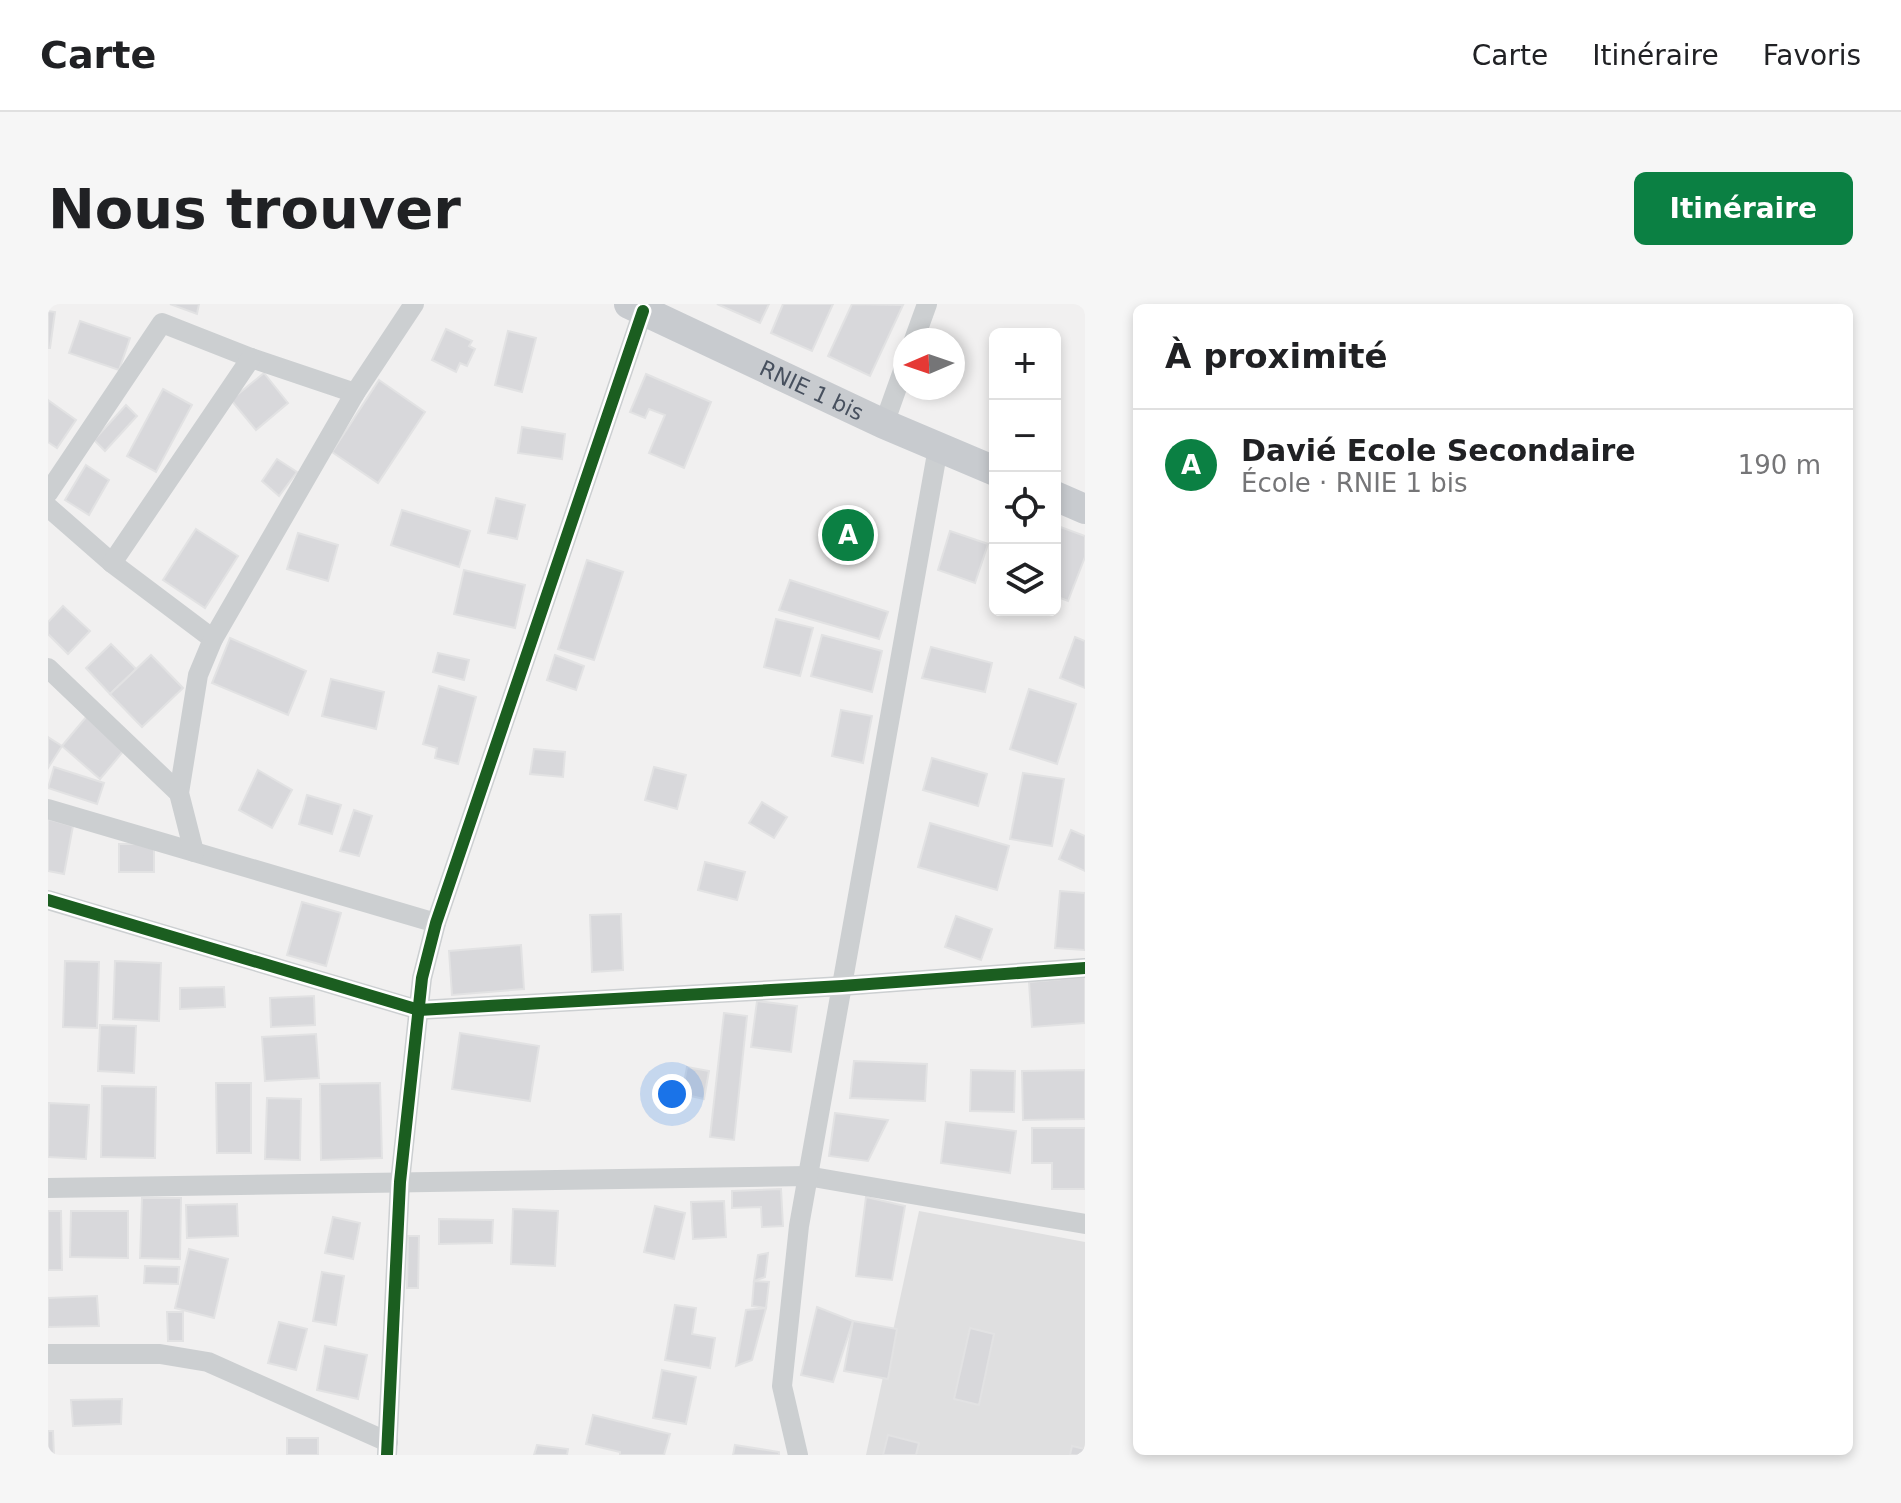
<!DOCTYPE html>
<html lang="fr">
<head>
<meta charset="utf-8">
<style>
  body { margin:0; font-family:"DejaVu Sans",sans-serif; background:#f6f6f6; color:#202124 }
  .controls { position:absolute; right:24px; top:24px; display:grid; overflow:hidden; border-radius:12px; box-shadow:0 4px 12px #0003 }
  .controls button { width:72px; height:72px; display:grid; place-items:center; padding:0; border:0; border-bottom:2px solid #e0e0e0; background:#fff; color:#202124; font:40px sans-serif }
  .compass { position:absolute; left:845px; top:24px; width:72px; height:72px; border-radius:50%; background:#fff; box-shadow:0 4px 12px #0003; rotate:268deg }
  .you { position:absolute; left:624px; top:790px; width:28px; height:28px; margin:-20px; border:6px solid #fff; border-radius:50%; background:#1a73e8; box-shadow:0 0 0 12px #1a73e833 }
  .badge { display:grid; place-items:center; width:52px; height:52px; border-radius:50%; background:#0b8043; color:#fff; font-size:26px; font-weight:700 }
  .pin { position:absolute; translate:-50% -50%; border:4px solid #fff; box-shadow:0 2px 8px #0006 }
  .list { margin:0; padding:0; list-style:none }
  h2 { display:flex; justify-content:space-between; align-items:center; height:104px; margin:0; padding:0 32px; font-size:34px }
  h2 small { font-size:26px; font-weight:400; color:#757577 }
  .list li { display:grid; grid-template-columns:52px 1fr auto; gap:24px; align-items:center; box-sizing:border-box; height:112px; padding:0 32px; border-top:2px solid #e0e0e0 }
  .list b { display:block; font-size:30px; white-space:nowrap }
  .list p { margin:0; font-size:26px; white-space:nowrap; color:#757577 }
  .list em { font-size:26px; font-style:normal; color:#757577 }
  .icon { flex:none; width:44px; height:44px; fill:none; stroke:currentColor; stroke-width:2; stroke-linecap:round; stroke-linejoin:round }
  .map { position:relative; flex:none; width:1037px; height:1151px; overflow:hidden; border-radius:12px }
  header { display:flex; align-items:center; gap:48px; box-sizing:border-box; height:112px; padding:0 40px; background:#fff; border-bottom:2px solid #e0e0e0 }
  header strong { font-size:38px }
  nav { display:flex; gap:44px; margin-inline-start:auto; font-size:28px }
  .intro { display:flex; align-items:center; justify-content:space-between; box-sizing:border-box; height:192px; padding:0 48px }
  h1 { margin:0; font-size:56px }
  .button { padding:20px 36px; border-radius:12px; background:#0b8043; color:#fff; font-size:28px; font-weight:700 }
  main { display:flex; gap:48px; padding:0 48px }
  aside { flex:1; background:#fff; border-radius:12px; box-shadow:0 4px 12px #0003 }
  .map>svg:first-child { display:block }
</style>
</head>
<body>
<header>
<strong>Carte</strong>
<nav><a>Carte</a><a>Itinéraire</a><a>Favoris</a></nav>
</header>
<div class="intro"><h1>Nous trouver</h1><a class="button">Itinéraire</a></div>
<main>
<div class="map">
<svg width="1037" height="1151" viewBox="0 0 1037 1151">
  <rect width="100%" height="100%" fill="#f1f0f0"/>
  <polygon fill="#dfdfe0" points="871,907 1037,938 1037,1151 818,1151"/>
  <g fill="#d8d8db" stroke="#e2e2e3" stroke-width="2">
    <polygon points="122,0 151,0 149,10"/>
    <polygon points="669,0 721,0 712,19"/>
    <polygon points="735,0 785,0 764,47 723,29"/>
    <polygon points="804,0 855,1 822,72 780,52"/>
    <polygon points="0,7 7,8 2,44 0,44"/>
    <polygon points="32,17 82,34 71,66 21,49"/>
    <polygon points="398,25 424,37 421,42 427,45 419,62 412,59 408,68 384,56"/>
    <polygon points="460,27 488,34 474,88 447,81"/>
    <polygon points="216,69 240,99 208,126 183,96"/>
    <polygon points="598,70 663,98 636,164 601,149 617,111 601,105 597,114 582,108"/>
    <polygon points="331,76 377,108 330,179 284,148"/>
    <polygon points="115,85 144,101 108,168 79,152"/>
    <polygon points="0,96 28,116 9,144 0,138"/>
    <polygon points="78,101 89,112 57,147 46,136"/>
    <polygon points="474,123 517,130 514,155 470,149"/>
    <polygon points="229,155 249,168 231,192 214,177"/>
    <polygon points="38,161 61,176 41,211 17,196"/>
    <polygon points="448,194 477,201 469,235 440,229"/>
    <polygon points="354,206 422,227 411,263 343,241"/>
    <polygon points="1007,221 1037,232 1037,253 1020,297 1007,292"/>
    <polygon points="148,225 190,252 157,304 115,276"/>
    <polygon points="902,227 940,240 927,279 890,266"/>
    <polygon points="250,229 290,241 280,277 239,265"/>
    <polygon points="539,256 575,268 546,356 510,345"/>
    <polygon points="416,266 477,281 467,324 406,310"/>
    <polygon points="742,276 840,308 831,335 731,306"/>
    <polygon points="15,302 42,327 20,350 0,330 0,318"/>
    <polygon points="728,315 765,324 752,372 716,363"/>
    <polygon points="774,331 834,347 824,388 763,372"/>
    <polygon points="1027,333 1037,337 1037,384 1012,374"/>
    <polygon points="182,334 258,367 240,411 164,379"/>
    <polygon points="63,340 88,365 62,390 38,364"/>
    <polygon points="883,343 944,359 937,388 874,374"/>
    <polygon points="390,349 421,356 416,376 385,368"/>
    <polygon points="103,351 135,384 94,423 62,390"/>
    <polygon points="507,351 536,362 528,386 499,376"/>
    <polygon points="283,375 336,388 328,425 274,412"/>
    <polygon points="391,382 428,393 410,460 387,454 389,444 375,440"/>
    <polygon points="981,385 1028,400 1009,460 962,445"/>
    <polygon points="793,406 824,412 815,459 784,452"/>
    <polygon points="39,412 77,445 52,475 14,442"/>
    <polygon points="0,433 14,442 0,464"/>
    <polygon points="486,445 517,448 515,473 482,470"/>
    <polygon points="884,454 939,470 930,502 875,486"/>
    <polygon points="6,463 56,479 49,500 0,484"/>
    <polygon points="606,463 638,471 629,505 597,496"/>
    <polygon points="210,466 244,486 224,524 191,506"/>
    <polygon points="975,469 1016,475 1004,542 962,535"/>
    <polygon points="259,491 293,501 284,530 251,520"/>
    <polygon points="714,498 739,513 726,534 701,519"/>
    <polygon points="306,506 324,512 311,552 292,547"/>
    <polygon points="0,515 25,522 16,570 0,567"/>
    <polygon points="882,519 961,542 949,586 870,563"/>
    <polygon points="1023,526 1037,532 1037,567 1011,555"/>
    <rect x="71" y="540" width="35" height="28"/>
    <polygon points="657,558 697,568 689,596 650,586"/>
    <polygon points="1012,587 1037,589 1037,646 1007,644"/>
    <polygon points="254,598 293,609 278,662 239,651"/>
    <polygon points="573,610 575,666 544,668 542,611"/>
    <polygon points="908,612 944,625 933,656 897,643"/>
    <polygon points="473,641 476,685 404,691 401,647"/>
    <polygon points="17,657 51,658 49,724 15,723"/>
    <polygon points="67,657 113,659 111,717 65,715"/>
    <polygon points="1037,673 1037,719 984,723 981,678"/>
    <polygon points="176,683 177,703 132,705 132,684"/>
    <polygon points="266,692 267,721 223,723 222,694"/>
    <polygon points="709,697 749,702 743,748 703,743"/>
    <polygon points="676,709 699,712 686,836 662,833"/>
    <polygon points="52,721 88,722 86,769 50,767"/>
    <polygon points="412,729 491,742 482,797 404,785"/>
    <polygon points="268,730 271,774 217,777 214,733"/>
    <polygon points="806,757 879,760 877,797 802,794"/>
    <polygon points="639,763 661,767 656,795 634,790"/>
    <polygon points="923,766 967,767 966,808 922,807"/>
    <polygon points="1037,766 1037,815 975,816 974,767"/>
    <polygon points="168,779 203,779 203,849 169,849"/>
    <polygon points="332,779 334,854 273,856 272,780"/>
    <polygon points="54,782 108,783 107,854 53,853"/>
    <polygon points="219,794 253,795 252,856 217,855"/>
    <polygon points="1,799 41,801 38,855 0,853"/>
    <polygon points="787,809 840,816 820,857 781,852"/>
    <polygon points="898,818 968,827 962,869 893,859"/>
    <polygon points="984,824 1037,824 1037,885 1004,885 1004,859 984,859"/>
    <polygon points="733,885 735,922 714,923 713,903 684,904 684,887"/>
    <polygon points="818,893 857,902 844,976 808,972"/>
    <polygon points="94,894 133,894 132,955 92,954"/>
    <polygon points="676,897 678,933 645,935 643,898"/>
    <polygon points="189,900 190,932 139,934 138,901"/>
    <polygon points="607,902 637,909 626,955 596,948"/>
    <polygon points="465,905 510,907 507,962 463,960"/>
    <polygon points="0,907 13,907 14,966 0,966"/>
    <polygon points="23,907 80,907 80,954 22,953"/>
    <polygon points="285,913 312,919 305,955 277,949"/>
    <polygon points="391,915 445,916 444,939 391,940"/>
    <polygon points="360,932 371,932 370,984 359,984"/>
    <polygon points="141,945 180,955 166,1014 127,1004"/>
    <polygon points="720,949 717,973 706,977 710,951"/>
    <polygon points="97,962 131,963 130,980 96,979"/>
    <polygon points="274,968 296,972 288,1021 265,1017"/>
    <polygon points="706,977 721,978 718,1004 704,1002"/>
    <polygon points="49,992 51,1022 0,1023 0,994"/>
    <polygon points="627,1001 648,1004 644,1030 667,1034 662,1064 617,1056"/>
    <polygon points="769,1003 805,1017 785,1078 753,1071"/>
    <polygon points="718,1004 704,1056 688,1062 698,1006"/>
    <polygon points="119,1008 135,1008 135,1037 120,1037"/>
    <polygon points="805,1017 849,1025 840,1075 796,1067"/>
    <polygon points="231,1018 259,1025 248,1066 220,1059"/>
    <polygon points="922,1024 946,1030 931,1101 906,1095"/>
    <polygon points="277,1042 319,1051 310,1095 269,1086"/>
    <polygon points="614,1066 648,1073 638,1120 605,1114"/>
    <polygon points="74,1095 73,1120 25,1122 23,1096"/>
    <polygon points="545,1111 622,1130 616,1151 572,1151 572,1148 538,1140"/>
    <polygon points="0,1127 5,1127 6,1151 0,1151"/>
    <polygon points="840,1131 871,1139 868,1151 835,1151"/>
    <rect x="239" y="1134" width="31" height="17"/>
    <polygon points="489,1141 520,1145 519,1151 486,1151"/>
    <polygon points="687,1141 731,1148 731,1151 685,1151"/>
    <polygon points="1024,1142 1037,1145 1037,1151 1022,1151"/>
  </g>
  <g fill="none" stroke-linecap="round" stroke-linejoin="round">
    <g stroke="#cccfd1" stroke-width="20">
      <polyline points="866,36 879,0"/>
      <polyline points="836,120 857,61"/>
      <polyline points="0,189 114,19 203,54 307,89"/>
      <polyline points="0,203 64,259 165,335"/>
      <polyline points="64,259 203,54"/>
      <polyline points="0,364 131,489"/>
      <polyline points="0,505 388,619"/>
      <polyline points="146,548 131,489 150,371 165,335 307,89 366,0"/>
      <polyline points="0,596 371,706 794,682 1037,664"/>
      <polyline points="0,884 759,872 1037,920"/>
      <polyline points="0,1050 112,1050 160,1058 340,1138"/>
      <polyline points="339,1151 352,878 374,674 388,619 595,7"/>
      <polyline points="750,1151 734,1082 751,922 890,144"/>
    </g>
    <g stroke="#c8cbcf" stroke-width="30">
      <path id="s1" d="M581,0l255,120 111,47"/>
      <polyline points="1007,192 1037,205"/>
    </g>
    <defs>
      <g id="cycleway">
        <polyline points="0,596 371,706 794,682 1037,664"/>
        <polyline points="339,1151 352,878 374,674 388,619 595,7"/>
      </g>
    </defs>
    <use href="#cycleway" stroke="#fff" stroke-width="17"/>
    <use href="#cycleway" stroke="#1b5e20" stroke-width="12"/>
  </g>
  <g text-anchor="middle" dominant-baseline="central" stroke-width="8" stroke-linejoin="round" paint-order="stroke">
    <g font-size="22" fill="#47505e" stroke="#fff">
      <text stroke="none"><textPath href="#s1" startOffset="202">RNIE 1 bis</textPath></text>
    </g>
  </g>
</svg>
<div class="controls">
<button>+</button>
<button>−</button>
<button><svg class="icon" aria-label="locate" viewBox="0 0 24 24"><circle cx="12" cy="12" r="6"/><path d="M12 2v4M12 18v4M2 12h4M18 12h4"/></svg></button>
<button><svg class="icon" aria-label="layers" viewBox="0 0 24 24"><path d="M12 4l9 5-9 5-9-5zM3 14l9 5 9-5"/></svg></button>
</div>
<svg class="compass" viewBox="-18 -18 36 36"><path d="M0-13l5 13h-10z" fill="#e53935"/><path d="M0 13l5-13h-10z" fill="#757577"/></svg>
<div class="you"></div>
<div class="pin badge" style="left:800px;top:231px">A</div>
</div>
<aside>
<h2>À proximité<small></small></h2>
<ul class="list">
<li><span class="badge">A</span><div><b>Davié Ecole Secondaire</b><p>École · RNIE 1 bis</p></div><em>190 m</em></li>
</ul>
</aside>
</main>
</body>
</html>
